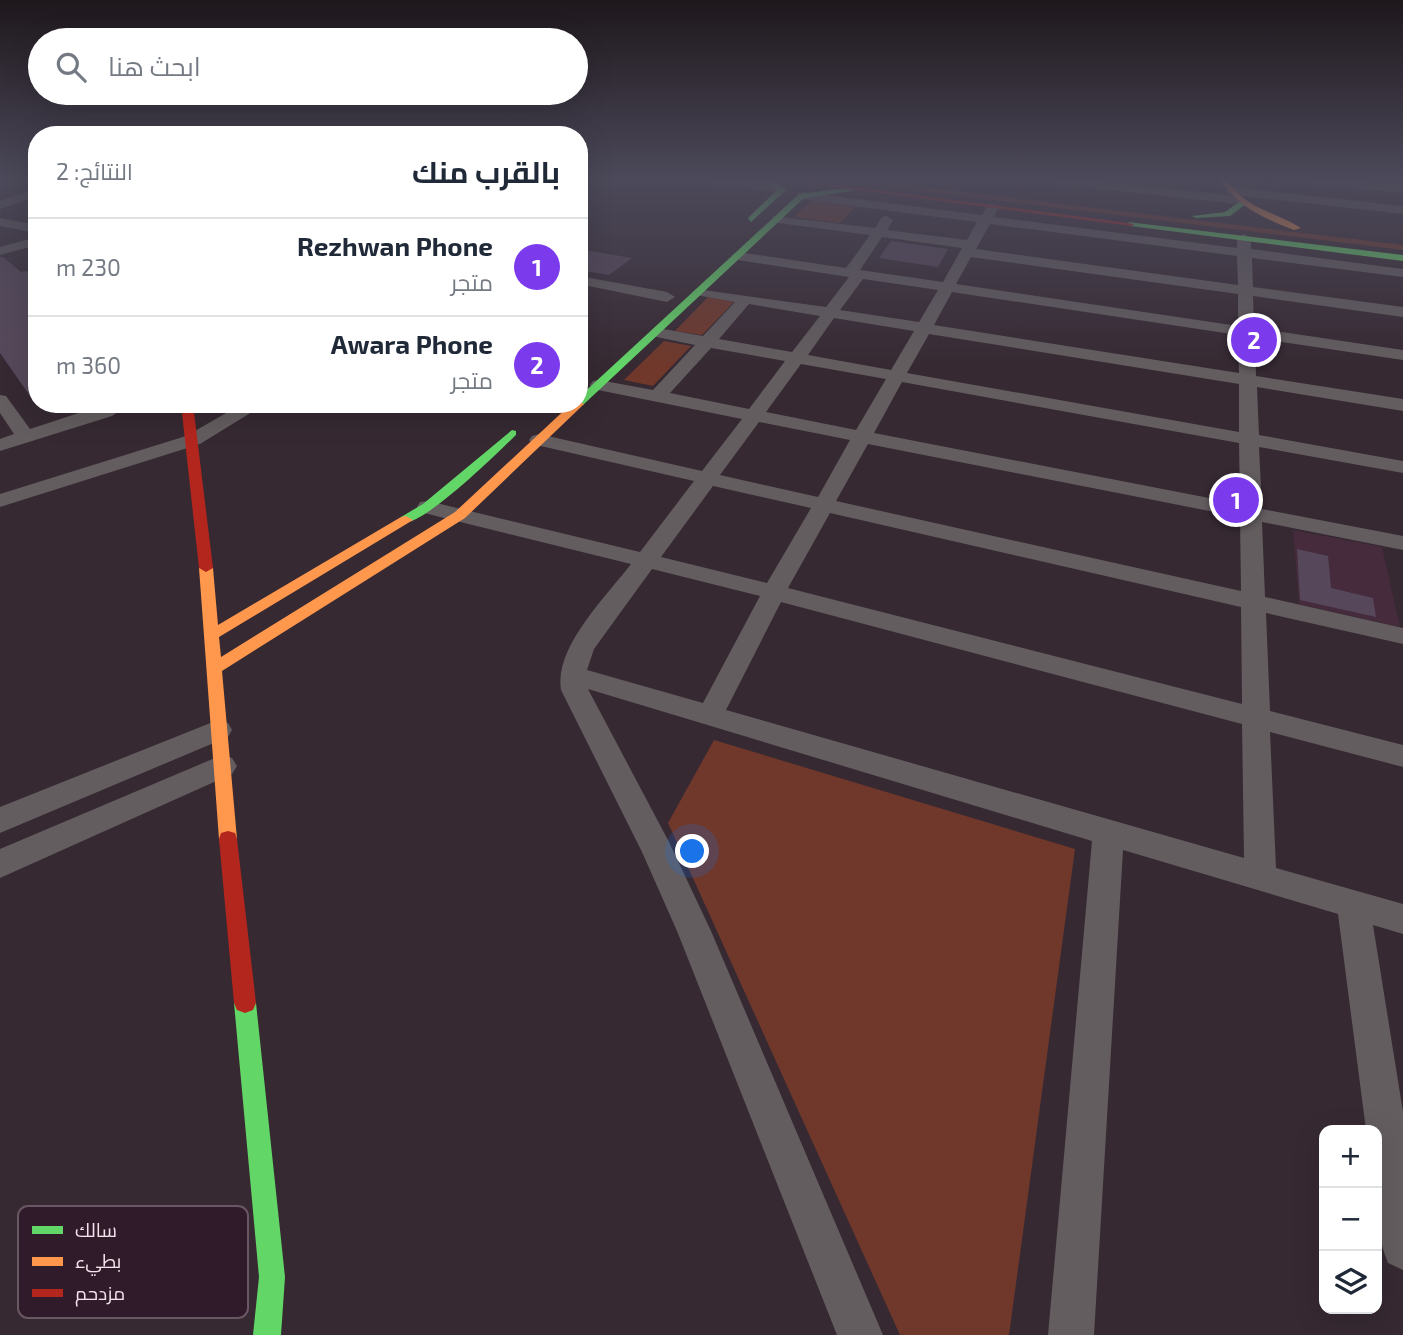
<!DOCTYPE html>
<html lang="ar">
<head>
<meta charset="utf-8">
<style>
  body { margin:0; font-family:"Exo 2",Cairo,sans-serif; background:#f2f2f3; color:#1f2937; direction:rtl }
  .controls { position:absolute; right:21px; bottom:21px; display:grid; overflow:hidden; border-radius:14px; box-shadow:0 7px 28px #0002 }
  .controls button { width:63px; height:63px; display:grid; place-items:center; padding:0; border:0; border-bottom:2px solid #e0e1e3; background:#fff; color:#1f2937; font:35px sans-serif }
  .you { position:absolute; left:693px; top:852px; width:24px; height:24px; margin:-18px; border:5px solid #fff; border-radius:50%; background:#1a73e8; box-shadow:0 0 0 10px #1a73e833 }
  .badge { display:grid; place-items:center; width:46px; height:46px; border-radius:50%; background:#7c3aed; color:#fff; font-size:23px; font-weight:700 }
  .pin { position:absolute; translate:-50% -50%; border:4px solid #fff; box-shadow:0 2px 7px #0006 }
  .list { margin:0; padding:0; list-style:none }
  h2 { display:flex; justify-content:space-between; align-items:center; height:91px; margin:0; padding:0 28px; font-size:30px }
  h2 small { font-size:23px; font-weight:400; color:#747a83 }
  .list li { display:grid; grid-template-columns:46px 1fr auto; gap:21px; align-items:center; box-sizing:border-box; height:98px; padding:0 28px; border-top:2px solid #e0e1e3 }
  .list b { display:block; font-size:26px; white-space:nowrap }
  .list p { margin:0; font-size:23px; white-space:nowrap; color:#747a83 }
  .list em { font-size:23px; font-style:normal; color:#747a83 }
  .icon { flex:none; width:38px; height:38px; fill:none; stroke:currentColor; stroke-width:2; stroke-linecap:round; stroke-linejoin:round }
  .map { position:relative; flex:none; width:1403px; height:1335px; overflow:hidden; direction:ltr }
  .search { position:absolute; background:#fff; box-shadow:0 7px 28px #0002; left:28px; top:28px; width:560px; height:77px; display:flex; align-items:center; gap:18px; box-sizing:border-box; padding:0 24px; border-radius:38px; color:#747a83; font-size:26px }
  .panel { position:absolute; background:#fff; box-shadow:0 7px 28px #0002; left:28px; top:126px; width:560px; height:287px; border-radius:28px; direction:rtl }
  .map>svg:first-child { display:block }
</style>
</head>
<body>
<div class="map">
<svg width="1403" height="1335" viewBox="0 0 1403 1335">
  <rect width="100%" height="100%" fill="#362932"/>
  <polygon fill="#452b3c" points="1293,530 1382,547 1400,627 1299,604"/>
  <g fill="#70382b">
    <polygon points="821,179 855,179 1403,245 1403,250"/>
    <polygon points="811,201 855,207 840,223 794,217"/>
    <polygon points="708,297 734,302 702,335 675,331"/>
    <polygon points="664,341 691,346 653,386 624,380"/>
    <polygon points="714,740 1075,849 1009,1335 900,1335 668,823"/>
  </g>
  <g fill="#56485a">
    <polygon points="891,241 948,249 938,267 879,258"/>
    <polygon points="579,249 632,258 609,275 579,270"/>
    <polygon points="0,257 3,257 21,272 37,269 37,406 0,353"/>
    <polygon points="1297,549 1328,556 1331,588 1373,598 1376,617 1300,600"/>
  </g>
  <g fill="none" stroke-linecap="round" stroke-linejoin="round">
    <g fill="#635d5f" fill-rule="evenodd">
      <polygon points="700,179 735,179 781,184 787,188 781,192 706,183"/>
      <polygon points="1038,179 1076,179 1238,196 1244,200 1238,204 1044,183"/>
      <polygon points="1295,179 1336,179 1403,185 1403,193 1301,183"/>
      <polygon points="1230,187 1403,206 1403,214 1226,194 1226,188"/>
      <polygon points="37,188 37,196 0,209 0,201"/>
      <path d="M802,192l180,23 6,-10 4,-1 6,4 -4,9 243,31v-10l7,-4 7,4v11l152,20v8l-151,-19 1,29 150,20v10l-150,-21 1,32 149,22v10l-148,-22 1,38 147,23v12l-146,-24 2,48 144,26v12l-144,-26 3,62 141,27v14l-141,-28 3,75 138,31v16l-137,-31 4,98 133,34v22l-133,-35 6,136 127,36v30l-30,-9 30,187v158l-15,-7c-17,-41 -11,-89 -11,-133h-11l-28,-216 -215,-64 -29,485h-46l44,-494 -504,-152 81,153 42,89 172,404h-46l-160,-404 -35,-79 -81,-162c-7,-43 45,-93 70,-126l-211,-52 -3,-5 3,-5 8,-1 212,51 54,-71 -162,-37 -3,-4 3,-4 7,-2 163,37 40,-52 -149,-30 -3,-4 3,-4 6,-1 54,10 42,-45 -43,-9 -2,-3 2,-3 6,-2 45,8 32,-34 -39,-7 -3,-3 3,-3 130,18 23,-30 -111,-17 -7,-4 7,-4 108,16 24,-33 -92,-12 -5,-1v-6l102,12 7,-11 5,-1 6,4 -6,10 80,10 10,-18 -179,-23v-6zM990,224l247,32 1,29 -262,-36zM882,237l80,11 -19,34 -83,-12zM971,257l267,37v32l-282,-42zM863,279l75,11 -19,32 -79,-12zM952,292l286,43 1,38 -305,-48zM749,304l71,12 -28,36 -73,-13zM834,318l80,13 -23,39 -83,-15zM929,334l310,50v48l-332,-59zM711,348l74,13 -36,48 -79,-16zM801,364l85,15 -30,51 -90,-18zM902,382l337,61 1,61 -366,-71zM759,422l91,18 -32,57 -98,-22zM868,444l372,73 1,74 -405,-90zM713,486l98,22 -44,75 -106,-26zM830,513l411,94 1,97 -454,-116zM652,569l108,27 -57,107 -116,-33 7,-21zM781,602l461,122 2,134 -518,-148z"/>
      <polygon points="0,218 37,225 37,233 0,226"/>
      <polygon points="37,237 37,245 0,255 0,247"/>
      <polygon points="579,276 667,292 675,297 667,302 579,284"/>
      <polygon points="0,395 6,396 30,429 106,404 129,404 112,416 0,451 0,439 14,434 0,413"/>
      <polygon points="242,404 265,404 200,444 0,507 0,494 186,436"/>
      <polygon points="218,720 228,723 232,730 228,737 0,833 0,807"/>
      <polygon points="222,755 232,758 237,766 232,774 0,878 0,849"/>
    </g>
    <g fill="#63d668" fill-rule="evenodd">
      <polygon points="760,179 768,179 786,190 751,222 748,218 777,190"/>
      <polygon points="855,187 852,191 804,198 583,405 575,405 579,404 579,397 799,194"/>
      <polygon points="1239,202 1246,204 1230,216 1196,218 1192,216 1225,212"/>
      <polygon points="1128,222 1403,255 1403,261 1131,226"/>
      <path d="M512,430l4,1v4c-19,18 -93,92 -115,88v-6l22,-13z"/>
      <polygon points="245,993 253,996 256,1003 285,1277 281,1335 253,1335 259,1277 234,1003 237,996"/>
    </g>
    <g fill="#ff974d" fill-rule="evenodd">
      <path d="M1220,179h6c22,32 47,31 75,49l-7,2c-30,-12 -57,-23 -74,-51z"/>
      <polygon points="579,401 584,404 582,406 465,518 222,671 237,839 235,845 228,847 221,845 219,839 199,568 201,565 211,565 213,568 218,625 401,517 406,516 413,520 219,637 221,657 455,512 571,404 579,404"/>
    </g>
    <g fill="#b3261e" fill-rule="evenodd">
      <polygon points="773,179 793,179 1135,224 1131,226"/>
      <polygon points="181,404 193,404 213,568 206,572 199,568"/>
      <polygon points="228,831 235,833 237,839 256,1003 253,1010 245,1013 237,1010 234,1003 219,839 221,833"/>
    </g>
  </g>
  <linearGradient id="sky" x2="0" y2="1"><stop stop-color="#1e171c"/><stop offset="0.49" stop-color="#4c495a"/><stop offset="1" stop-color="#4c495a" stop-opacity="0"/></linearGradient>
  <rect width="1403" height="366" fill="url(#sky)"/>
  <rect x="18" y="1206" width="230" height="112" rx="10" fill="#301b2a" stroke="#6a5764" stroke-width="2"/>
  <rect x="32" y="1226" width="31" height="8" fill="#63d668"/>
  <rect x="32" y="1257" width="31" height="9" fill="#ff974d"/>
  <rect x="32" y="1289" width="31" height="8" fill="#b3261e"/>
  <g font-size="19" fill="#f3e3ed">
    <text x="75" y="1237">سالك</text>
    <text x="75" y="1268">بطيء</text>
    <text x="75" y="1300">مزدحم</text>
  </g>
</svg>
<div class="controls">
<button>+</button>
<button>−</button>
<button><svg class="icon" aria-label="layers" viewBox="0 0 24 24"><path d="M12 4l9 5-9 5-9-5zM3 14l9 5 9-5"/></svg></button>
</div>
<div class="you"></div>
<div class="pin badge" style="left:1236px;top:500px">1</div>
<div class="pin badge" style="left:1254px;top:340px">2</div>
<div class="search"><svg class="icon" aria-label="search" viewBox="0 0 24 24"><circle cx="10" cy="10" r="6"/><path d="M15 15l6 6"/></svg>ابحث هنا</div>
<section class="panel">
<h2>بالقرب منك<small>النتائج: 2</small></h2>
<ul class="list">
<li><span class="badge">1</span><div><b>Rezhwan Phone</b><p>متجر</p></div><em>230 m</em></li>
<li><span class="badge">2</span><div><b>Awara Phone</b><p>متجر</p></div><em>360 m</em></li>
</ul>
</section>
</div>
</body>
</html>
